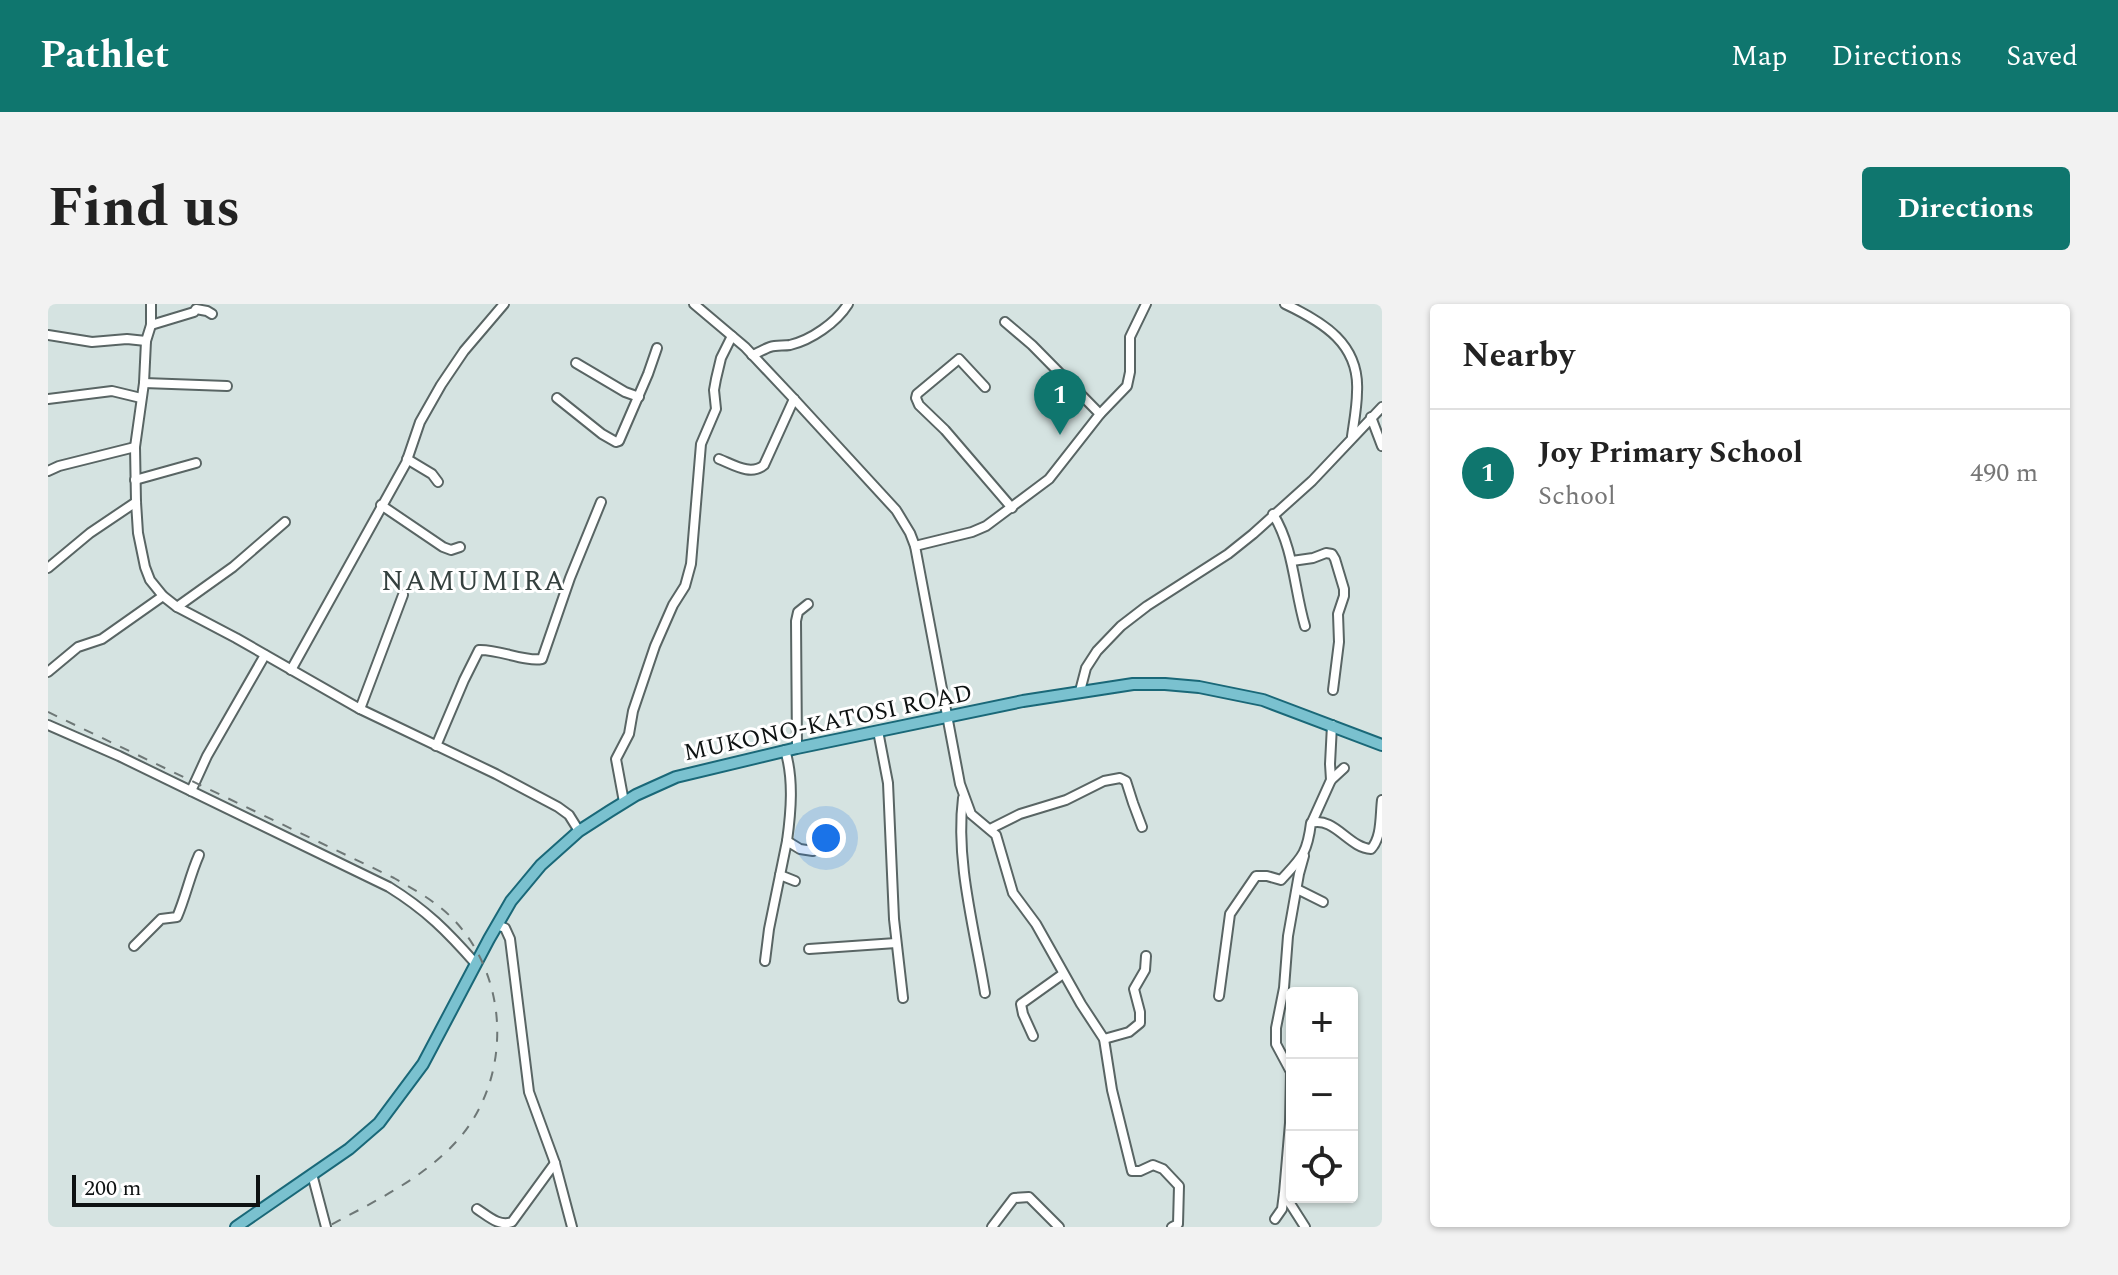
<!DOCTYPE html>
<html lang="en">
<head>
<meta charset="utf-8">
<style>
  body { margin:0; font-family:Spectral,serif; background:#f2f2f2; color:#222 }
  .controls { position:absolute; right:24px; bottom:24px; display:grid; overflow:hidden; border-radius:8px; box-shadow:0 2px 6px #0004 }
  .controls button { width:72px; height:72px; display:grid; place-items:center; padding:0; border:0; border-bottom:2px solid #e0e0e0; background:#fff; color:#222; font:40px sans-serif }
  .scale { position:absolute; left:24px; bottom:20px; width:188px; box-sizing:border-box; padding-left:8px; border:4px solid #0e1212; border-top:0; font-size:22px; line-height:28px; white-space:nowrap; color:#0e1212; -webkit-text-stroke:6px #fff; paint-order:stroke }
  .you { position:absolute; left:778px; top:534px; width:28px; height:28px; margin:-20px; border:6px solid #fff; border-radius:50%; background:#1a73e8; box-shadow:0 0 0 12px #1a73e833 }
  .badge { display:grid; place-items:center; width:52px; height:52px; border-radius:50%; background:#0f766e; color:#fff; font-size:26px; font-weight:700 }
  .pin { position:absolute; translate:-50% -66px; filter:drop-shadow(0 2px 4px #0008) }
  .pin::after { content:''; position:absolute; top:42px; width:28px; height:24px; background:inherit; clip-path:polygon(0 0,100% 0,50% 100%) }
  .list { margin:0; padding:0; list-style:none }
  h2 { display:flex; justify-content:space-between; align-items:center; height:104px; margin:0; padding:0 32px; font-size:34px }
  h2 small { font-size:26px; font-weight:400; color:#767676 }
  .list li { display:grid; grid-template-columns:52px 1fr auto; gap:24px; align-items:center; box-sizing:border-box; height:128px; padding:0 32px; border-top:2px solid #e0e0e0 }
  .list b { display:block; font-size:30px; white-space:nowrap }
  .list p { margin:0; font-size:26px; white-space:nowrap; color:#767676 }
  .list em { font-size:26px; font-style:normal; color:#767676 }
  .icon { flex:none; width:44px; height:44px; fill:none; stroke:currentColor; stroke-width:2; stroke-linecap:round; stroke-linejoin:round }
  .map { position:relative; flex:none; width:1334px; height:923px; overflow:hidden; border-radius:8px }
  header { display:flex; align-items:center; gap:48px; box-sizing:border-box; height:112px; padding:0 40px; background:#0f766e; color:#fff }
  header strong { font-size:38px }
  nav { display:flex; gap:44px; margin-inline-start:auto; font-size:28px }
  .intro { display:flex; align-items:center; justify-content:space-between; box-sizing:border-box; height:192px; padding:0 48px }
  h1 { margin:0; font-size:56px }
  .button { padding:20px 36px; border-radius:8px; background:#0f766e; color:#fff; font-size:28px; font-weight:700 }
  main { display:flex; gap:48px; padding:0 48px }
  aside { flex:1; background:#fff; border-radius:8px; box-shadow:0 2px 6px #0004 }
  .map>svg:first-child { display:block }
</style>
</head>
<body>
<header>
<strong>Pathlet</strong>
<nav><a>Map</a><a>Directions</a><a>Saved</a></nav>
</header>
<div class="intro"><h1>Find us</h1><a class="button">Directions</a></div>
<main>
<div class="map">
<svg width="1334" height="923" viewBox="0 0 1334 923">
  <rect width="100%" height="100%" fill="#d5e3e1"/>
  <g fill="none" stroke-linecap="round" stroke-linejoin="round">
    <defs>
      <g id="minor">
        <polyline points="103,0 103,21 98,37 96,79 87,143 88,198 90,229 97,263 102,276 115,292 129,303 188,334 312,405 448,470 510,503 521,511 531,527"/>
        <polyline points="646,0 697,43 746,95 848,206 862,229 867,242 912,480 923,510 948,531 965,589 988,620 1033,700 1056,735 1064,786 1084,867 1092,867 1105,861 1115,865 1131,882 1130,920 1124,923"/>
        <path d="M1237,0c38,18 75,40 72,88 0,14 -3,30 -5,44"/>
        <polyline points="957,18 984,41 1052,110"/>
        <polyline points="103,21 146,8 148,5 159,7 164,10"/>
        <polyline points="0,31 44,38 79,35 98,37"/>
        <path d="M704,51c6,-2 12,-6 18,-8 6,-2 13,-1 20,-2 21,-5 46,-22 58,-41"/>
        <polyline points="528,59 577,88 591,93"/>
        <polyline points="96,79 179,82"/>
        <polyline points="937,83 911,55 869,90 868,94 871,101 897,126 964,204"/>
        <polyline points="509,94 554,130 568,138 571,137 600,70 609,44"/>
        <polyline points="0,95 64,87 93,94"/>
        <polyline points="1323,113 1334,142"/>
        <polyline points="359,155 384,170 390,178"/>
        <path d="M671,155c15,6 32,17 45,6l30,-66"/>
        <polyline points="0,167 11,162 87,143"/>
        <polyline points="87,176 148,159"/>
        <polyline points="333,201 395,243 403,246 412,243"/>
        <path d="M1225,210c21,34 21,75 32,112"/>
        <polyline points="867,242 924,228 938,222 1001,175 1052,110 1079,82 1082,68 1082,33 1098,0"/>
        <polyline points="1244,257 1265,254 1278,249 1284,250 1287,255 1296,285 1296,292 1290,310 1291,338 1285,386"/>
        <polyline points="0,264 42,229 88,198"/>
        <polyline points="129,303 185,263 237,218"/>
        <polyline points="243,366 358,159 372,118 393,81 416,47 456,0"/>
        <polyline points="0,368 30,343 54,335 115,292"/>
        <polyline points="1032,387 1038,364 1049,347 1073,322 1099,302 1180,250 1205,230 1264,177 1334,103"/>
        <polyline points="312,405 355,291"/>
        <path d="M0,421l71,31 270,131c37,23 58,44 87,77"/>
        <polyline points="830,427 840,479 846,615 855,694"/>
        <path d="M388,442l28,-66 15,-30c19,-1 46,12 63,9l28,-81 31,-76"/>
        <polyline points="749,444 748,317 750,308 760,300"/>
        <path d="M737,446c9,29 6,62 2,91"/>
        <polyline points="1283,476 1282,460 1284,421"/>
        <polyline points="143,487 159,452 217,351"/>
        <path d="M915,494c-8,63 12,133 22,195"/>
        <polyline points="576,498 568,455 581,430 585,407 607,342 625,301 637,282 643,260 653,140 668,105 666,86 668,75 673,54 684,32"/>
        <polyline points="1264,518 1283,476 1296,464"/>
        <polyline points="942,525 972,510 1018,496 1056,477 1072,474 1078,477 1085,499 1094,523"/>
        <polyline points="732,571 747,577"/>
        <polyline points="1249,585 1275,598"/>
        <polyline points="449,621 457,624 462,635 481,788 507,859 524,923"/>
        <path d="M86,642l27,-27 16,-2c9,-21 13,-42 22,-62"/>
        <polyline points="761,645 848,639"/>
        <polyline points="717,657 721,625 739,537 752,545 765,547"/>
        <path d="M1171,692l11,-82 26,-38h11l14,4c20,-22 26,-25 30,-57 23,-7 38,25 60,26 11,-12 9,-33 11,-49"/>
        <polyline points="985,732 975,710 973,700 1015,670"/>
        <polyline points="1056,735 1081,728 1092,719 1092,708 1086,685 1097,666 1098,652"/>
        <polyline points="264,870 278,923"/>
        <polyline points="1236,890 1257,923"/>
        <path d="M429,905c11,7 22,18 35,13l43,-59"/>
        <polyline points="1227,915 1234,905 1236,889 1242,819 1243,768 1228,740 1228,724 1236,684 1240,632 1251,570 1256,552"/>
        <polyline points="944,923 966,894 981,893 1011,923"/>
      </g>
      <polyline id="major" points="188,923 301,845 331,819 375,760 441,635 463,597 493,561 531,527 562,507 588,491 628,473 749,444 975,397 1085,380 1117,380 1151,383 1215,396 1334,441"/>
    </defs>
    <use href="#minor" stroke="#596564" stroke-width="12"/>
    <use href="#major" stroke="#1a6878" stroke-width="14"/>
    <use href="#minor" stroke="#fff" stroke-width="8"/>
    <use href="#major" stroke="#7ac1cf" stroke-width="10"/>
    <path stroke="#6e7776" stroke-width="2" stroke-dasharray="10 10" stroke-linecap="butt" d="M0,408l346,166c21,12 43,24 60,42 57,60 58,162 1,223 -34,37 -84,60 -128,84"/>
  </g>
  <g text-anchor="middle" dominant-baseline="central" stroke-width="6" stroke-linejoin="round" paint-order="stroke">
    <g font-size="24" fill="#0e1212" stroke="#fff">
      <text transform="translate(780 419) rotate(-12)">MUKONO-KATOSI ROAD</text>
    </g>
    <g font-size="28" letter-spacing="2" fill="#35413f" stroke="#fff">
      <text x="426" y="277">NAMUMIRA</text>
    </g>
  </g>
</svg>
<div class="controls">
<button>+</button>
<button>−</button>
<button><svg class="icon" aria-label="locate" viewBox="0 0 24 24"><circle cx="12" cy="12" r="6"/><path d="M12 2v4M12 18v4M2 12h4M18 12h4"/></svg></button>
</div>
<div class="scale">200 m</div>
<div class="you"></div>
<div class="pin badge" style="left:1012px;top:131px">1</div>
</div>
<aside>
<h2>Nearby<small></small></h2>
<ul class="list">
<li><span class="badge">1</span><div><b>Joy Primary School</b><p>School</p></div><em>490 m</em></li>
</ul>
</aside>
</main>
</body>
</html>
